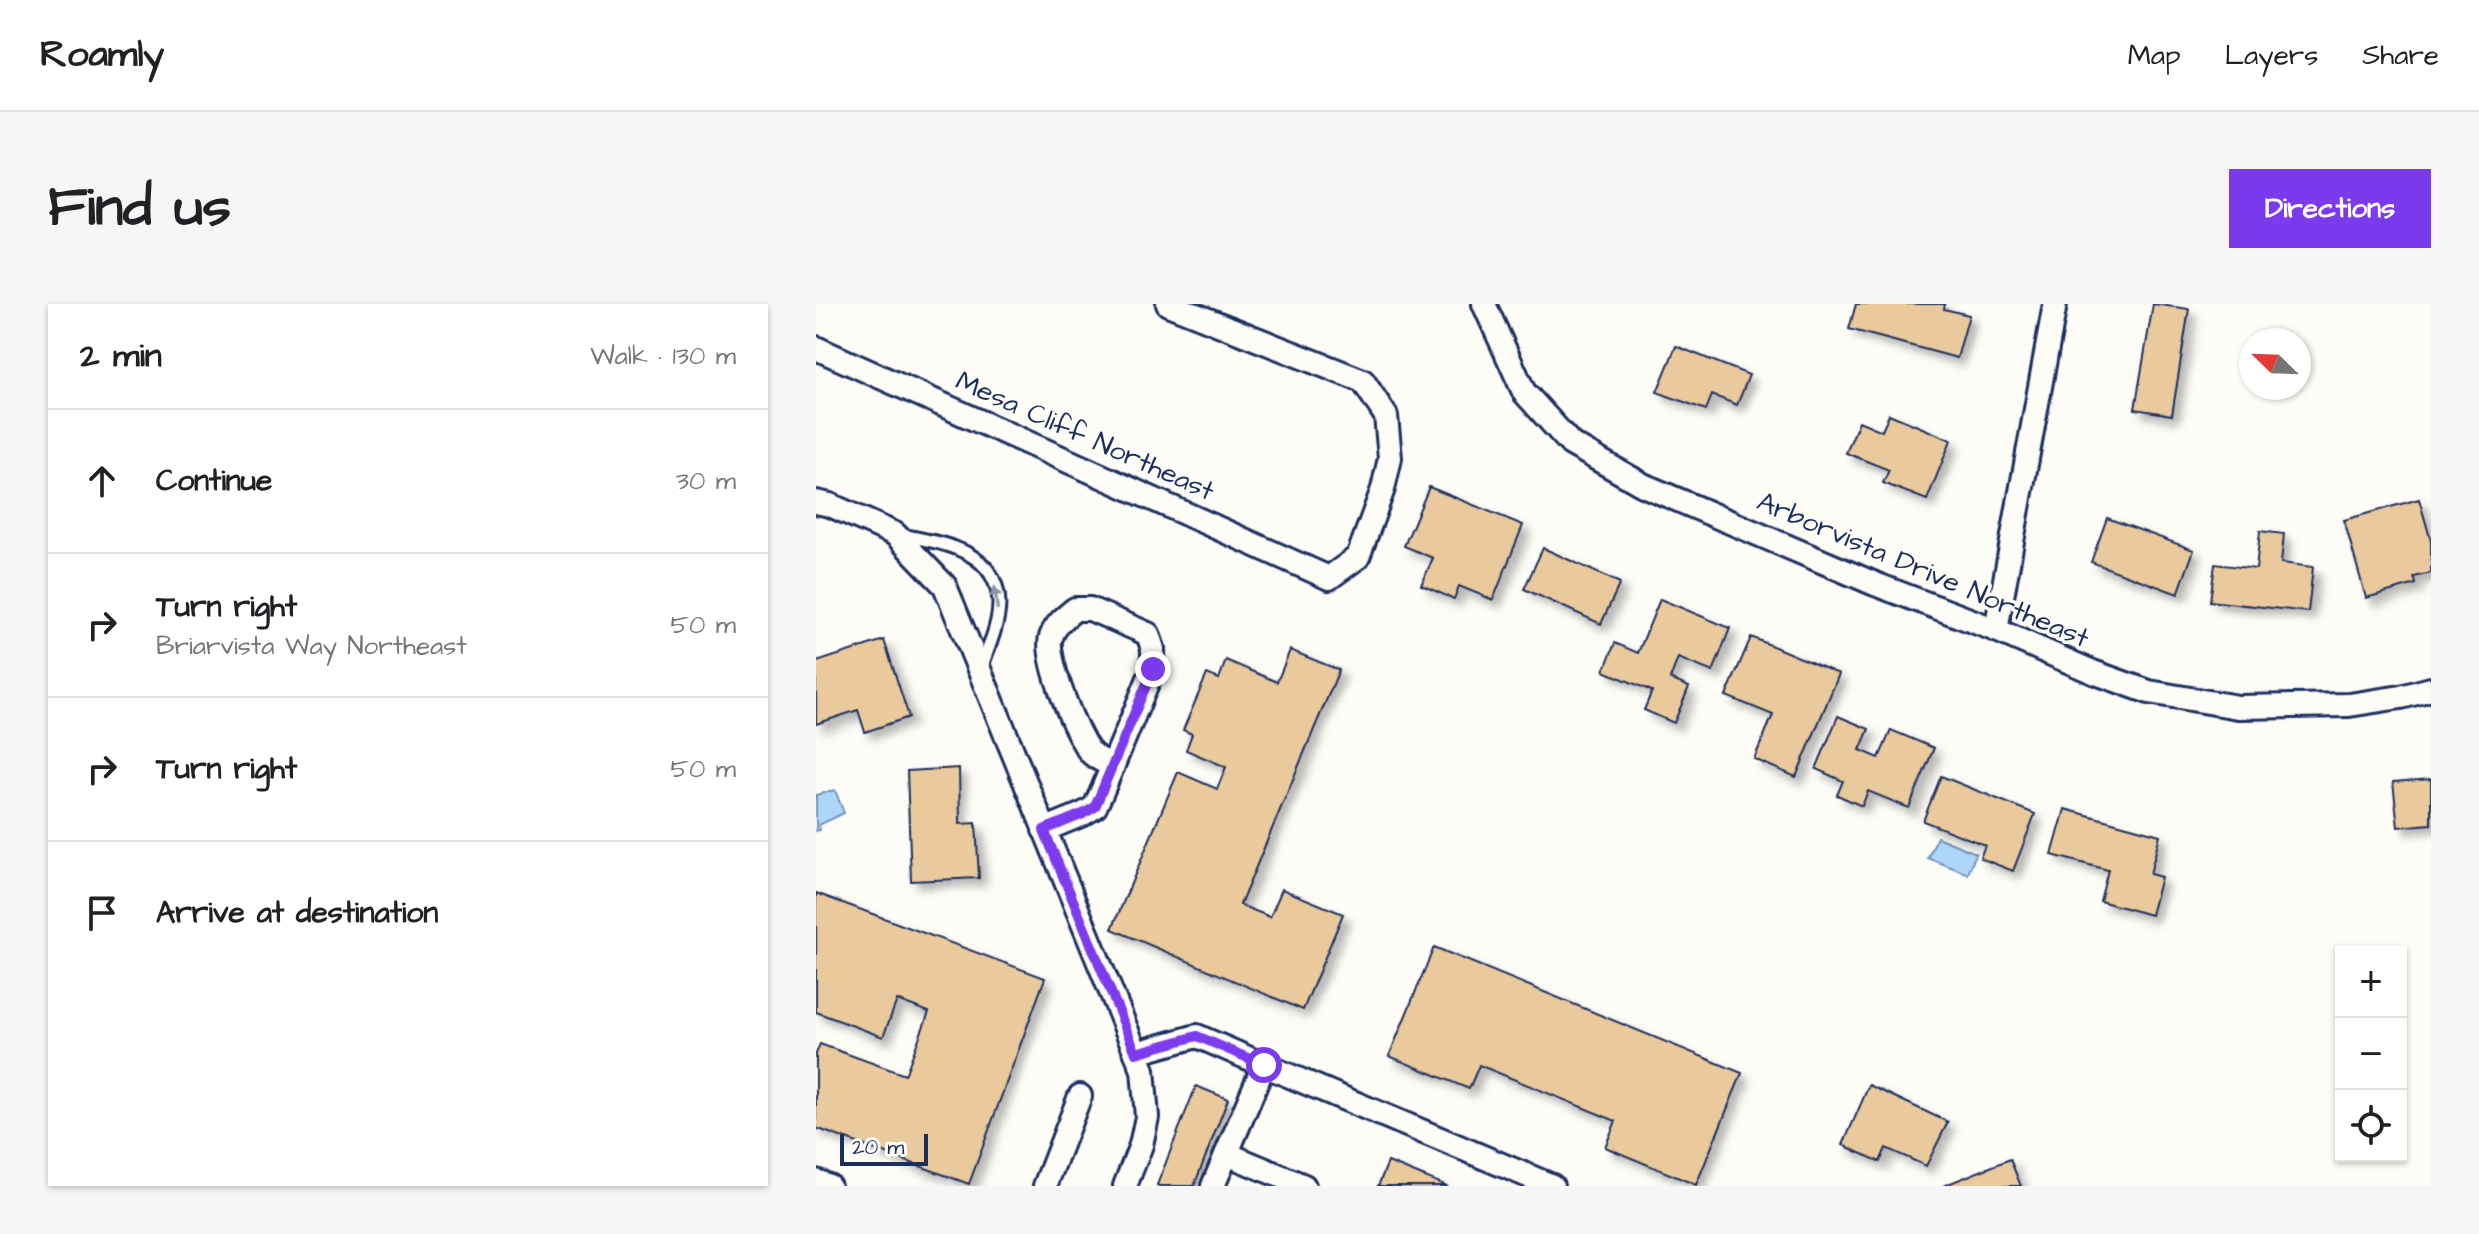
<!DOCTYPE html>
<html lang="en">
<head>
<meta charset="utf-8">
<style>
  body { margin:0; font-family:"Architects Daughter",sans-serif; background:#f6f6f6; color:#202124 }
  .controls { position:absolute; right:24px; bottom:24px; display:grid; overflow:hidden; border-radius:0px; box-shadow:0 2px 6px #0004 }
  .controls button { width:72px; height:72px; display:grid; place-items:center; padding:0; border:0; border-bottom:2px solid #e0e0e0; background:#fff; color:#202124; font:40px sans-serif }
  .compass { position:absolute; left:1423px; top:24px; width:72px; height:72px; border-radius:50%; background:#fff; box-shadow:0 2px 6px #0004; rotate:293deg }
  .scale { position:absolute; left:24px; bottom:20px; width:88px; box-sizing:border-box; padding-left:8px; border:4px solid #1b2f5e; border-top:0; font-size:22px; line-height:28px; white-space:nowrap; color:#1b2f5e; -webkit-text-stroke:6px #fdfcf7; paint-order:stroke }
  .stop { position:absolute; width:24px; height:24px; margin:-18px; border:6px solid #7c3aed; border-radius:50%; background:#fff }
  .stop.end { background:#7c3aed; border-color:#fff; box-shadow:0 2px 8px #0008 }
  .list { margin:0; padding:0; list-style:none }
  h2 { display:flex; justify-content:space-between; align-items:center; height:104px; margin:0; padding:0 32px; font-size:34px }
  h2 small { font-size:26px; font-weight:400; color:#757577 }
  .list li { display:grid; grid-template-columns:52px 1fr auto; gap:24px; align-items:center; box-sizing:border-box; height:144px; padding:0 32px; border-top:2px solid #e0e0e0 }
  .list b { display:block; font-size:30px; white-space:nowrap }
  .list p { margin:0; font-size:26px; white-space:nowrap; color:#757577 }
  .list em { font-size:26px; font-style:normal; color:#757577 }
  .icon { flex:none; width:44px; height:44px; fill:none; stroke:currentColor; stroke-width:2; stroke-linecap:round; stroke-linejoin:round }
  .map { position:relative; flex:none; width:1615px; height:882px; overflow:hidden; border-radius:0px }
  header { display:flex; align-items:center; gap:48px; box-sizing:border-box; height:112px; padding:0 40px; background:#fff; border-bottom:2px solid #e0e0e0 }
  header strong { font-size:38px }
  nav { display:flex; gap:44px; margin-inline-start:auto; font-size:28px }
  .intro { display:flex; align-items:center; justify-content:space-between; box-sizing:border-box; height:192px; padding:0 48px }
  h1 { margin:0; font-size:56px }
  .button { padding:20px 36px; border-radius:0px; background:#7c3aed; color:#fff; font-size:28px; font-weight:700 }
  main { display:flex; gap:48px; padding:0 48px }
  aside { flex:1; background:#fff; border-radius:0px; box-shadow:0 2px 6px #0004 }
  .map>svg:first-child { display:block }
</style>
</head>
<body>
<header>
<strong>Roamly</strong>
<nav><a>Map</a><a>Layers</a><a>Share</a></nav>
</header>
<div class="intro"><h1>Find us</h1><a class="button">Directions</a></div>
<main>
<aside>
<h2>2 min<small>Walk · 130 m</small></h2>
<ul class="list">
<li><svg class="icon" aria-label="ahead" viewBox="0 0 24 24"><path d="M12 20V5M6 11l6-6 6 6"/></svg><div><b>Continue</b></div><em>30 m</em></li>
<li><svg class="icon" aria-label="right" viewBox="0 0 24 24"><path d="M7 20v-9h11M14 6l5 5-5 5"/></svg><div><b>Turn right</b><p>Briarvista Way Northeast</p></div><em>50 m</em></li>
<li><svg class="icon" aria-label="right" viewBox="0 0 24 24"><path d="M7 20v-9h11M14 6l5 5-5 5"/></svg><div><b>Turn right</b></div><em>50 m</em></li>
<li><svg class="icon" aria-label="arrive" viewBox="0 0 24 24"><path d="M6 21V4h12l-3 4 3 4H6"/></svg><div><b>Arrive at destination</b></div></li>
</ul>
</aside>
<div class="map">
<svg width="1615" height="882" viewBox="0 0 1615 882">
  <defs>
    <filter id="shadow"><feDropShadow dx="7" dy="7" stdDeviation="4" flood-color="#0004"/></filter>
  </defs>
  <rect width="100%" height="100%" fill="#fdfcf7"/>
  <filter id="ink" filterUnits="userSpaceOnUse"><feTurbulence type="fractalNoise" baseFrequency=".0125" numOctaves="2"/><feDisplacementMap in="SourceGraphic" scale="16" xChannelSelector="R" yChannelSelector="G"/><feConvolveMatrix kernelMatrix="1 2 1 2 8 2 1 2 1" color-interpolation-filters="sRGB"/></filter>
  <g filter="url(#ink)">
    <g fill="#add6f8" stroke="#7393ba" stroke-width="2">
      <polygon points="19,486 28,509 3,521 4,526 0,527 0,491"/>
      <polygon points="1121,533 1160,549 1152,570 1112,554"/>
    </g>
    <g fill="#eac99c" stroke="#1b2f5e" stroke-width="2" filter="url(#shadow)">
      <polygon points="1040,0 1129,0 1128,5 1153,11 1141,54 1033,25"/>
      <polygon points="1337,0 1373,5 1356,111 1319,105"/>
      <polygon points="860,42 933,71 921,101 896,91 890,106 841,88"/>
      <polygon points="1073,110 1135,136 1111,196 1067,179 1073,166 1030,149 1043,117 1066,127"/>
      <polygon points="613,183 707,221 677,296 643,282 638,295 605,281 617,254 588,242"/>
      <polygon points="1603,195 1615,237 1615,269 1598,273 1600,280 1550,294 1528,216"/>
      <polygon points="1291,214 1378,246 1362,290 1275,258"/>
      <polygon points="1444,227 1468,230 1465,259 1497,263 1492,308 1394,297 1399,260 1440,265"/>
      <polygon points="727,244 804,279 785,320 708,285"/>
      <polygon points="844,295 914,324 897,368 862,354 854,375 873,383 858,419 828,406 836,387 788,367 799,339 822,349"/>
      <polygon points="935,333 1023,370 980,473 938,455 957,411 910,392"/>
      <polygon points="68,336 93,413 49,428 42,406 0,420 0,354 1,358"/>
      <polygon points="474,346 523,366 424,601 454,613 466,585 527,610 487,706 296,625 362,468 401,485 410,463 370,446 376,430 367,426 391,370 403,375 410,356 461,378"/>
      <polygon points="1022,412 1053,425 1044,446 1063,454 1075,426 1118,444 1093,504 1052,487 1046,502 1021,491 1027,477 1000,465"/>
      <polygon points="143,464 144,520 160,519 163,574 95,577 91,467"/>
      <polygon points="1125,472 1219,510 1197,567 1164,554 1169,541 1107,517"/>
      <polygon points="1615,475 1615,520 1582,523 1577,478"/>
      <polygon points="1249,505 1344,531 1334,570 1345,573 1335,611 1284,597 1292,566 1236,551"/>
      <polygon points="0,589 229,674 153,880 0,824 0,750 4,740 89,771 113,708 81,696 67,733 0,708"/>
      <polygon points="618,643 926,769 880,881 789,843 800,817 663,761 653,785 573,752"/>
      <polygon points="1053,781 1132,818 1110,862 1070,844 1064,858 1027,841"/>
      <polygon points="380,782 412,795 378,882 343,882 341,881"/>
      <polygon points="1194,855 1205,882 1127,882"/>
      <polygon points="572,858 631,882 562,882"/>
    </g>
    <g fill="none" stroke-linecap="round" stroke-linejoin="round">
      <defs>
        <path id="lane" d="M86,231c40,8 95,15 97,68 0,22 -11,45 -18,66"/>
        <g id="street">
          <polyline points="668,0 708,88 755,140 827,181 1059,280 1180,326 1277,368 1333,388 1422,403 1533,401 1585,393 1615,385"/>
          <polyline points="0,44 513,274 542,253 567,185 574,154 570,112 547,77 352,0"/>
          <polyline points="0,198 14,201 79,230 129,282 327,766 331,813 325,841 309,882"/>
          <polyline points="1180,326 1239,0"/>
          <path d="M228,526l39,-16 12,-7 8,-18 50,-120v-20l-5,-15 -58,-25h-15c-10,8 -20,16 -24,28 -7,19 26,102 40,116 6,6 14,9 22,13"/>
          <polyline points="320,749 381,732 448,761"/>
          <polyline points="411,850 488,882"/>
          <polyline points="0,877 13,882"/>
          <polyline points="229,882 264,792"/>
          <polyline points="397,882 448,761 736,882"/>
        </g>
      </defs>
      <use href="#lane" stroke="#1b2f5e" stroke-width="17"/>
      <use href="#street" stroke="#1b2f5e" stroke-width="28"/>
      <use href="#lane" stroke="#fdfcf7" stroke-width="11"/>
      <use href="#street" stroke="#fdfcf7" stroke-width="22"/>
    </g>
    <defs><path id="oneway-solid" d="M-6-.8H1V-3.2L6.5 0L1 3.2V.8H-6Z" transform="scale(2)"/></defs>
    <use fill="#8c96aa" href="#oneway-solid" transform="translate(180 294) rotate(-97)"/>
  </g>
  <g fill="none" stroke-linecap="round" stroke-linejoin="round" filter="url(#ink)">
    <polyline stroke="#7c3aed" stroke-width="10" points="337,365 279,503 267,510 228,526 320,749 381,732 448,761"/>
  </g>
  <g text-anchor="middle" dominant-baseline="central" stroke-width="7" stroke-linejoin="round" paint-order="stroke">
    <g font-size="28" fill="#1b2f5e" stroke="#fdfcf7">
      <text transform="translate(269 132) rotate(24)">Mesa Cliff Northeast</text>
      <text transform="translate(1107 266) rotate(23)">Arborvista Drive Northeast</text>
    </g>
  </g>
</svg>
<div class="controls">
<button>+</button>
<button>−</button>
<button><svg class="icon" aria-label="locate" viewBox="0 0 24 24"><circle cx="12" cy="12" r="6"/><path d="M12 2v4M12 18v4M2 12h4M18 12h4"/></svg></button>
</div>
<svg class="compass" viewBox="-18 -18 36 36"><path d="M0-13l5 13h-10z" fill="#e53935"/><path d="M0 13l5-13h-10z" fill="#757577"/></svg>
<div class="scale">20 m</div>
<div class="stop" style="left:448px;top:761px"></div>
<div class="stop end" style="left:337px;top:365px"></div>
</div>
</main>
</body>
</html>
